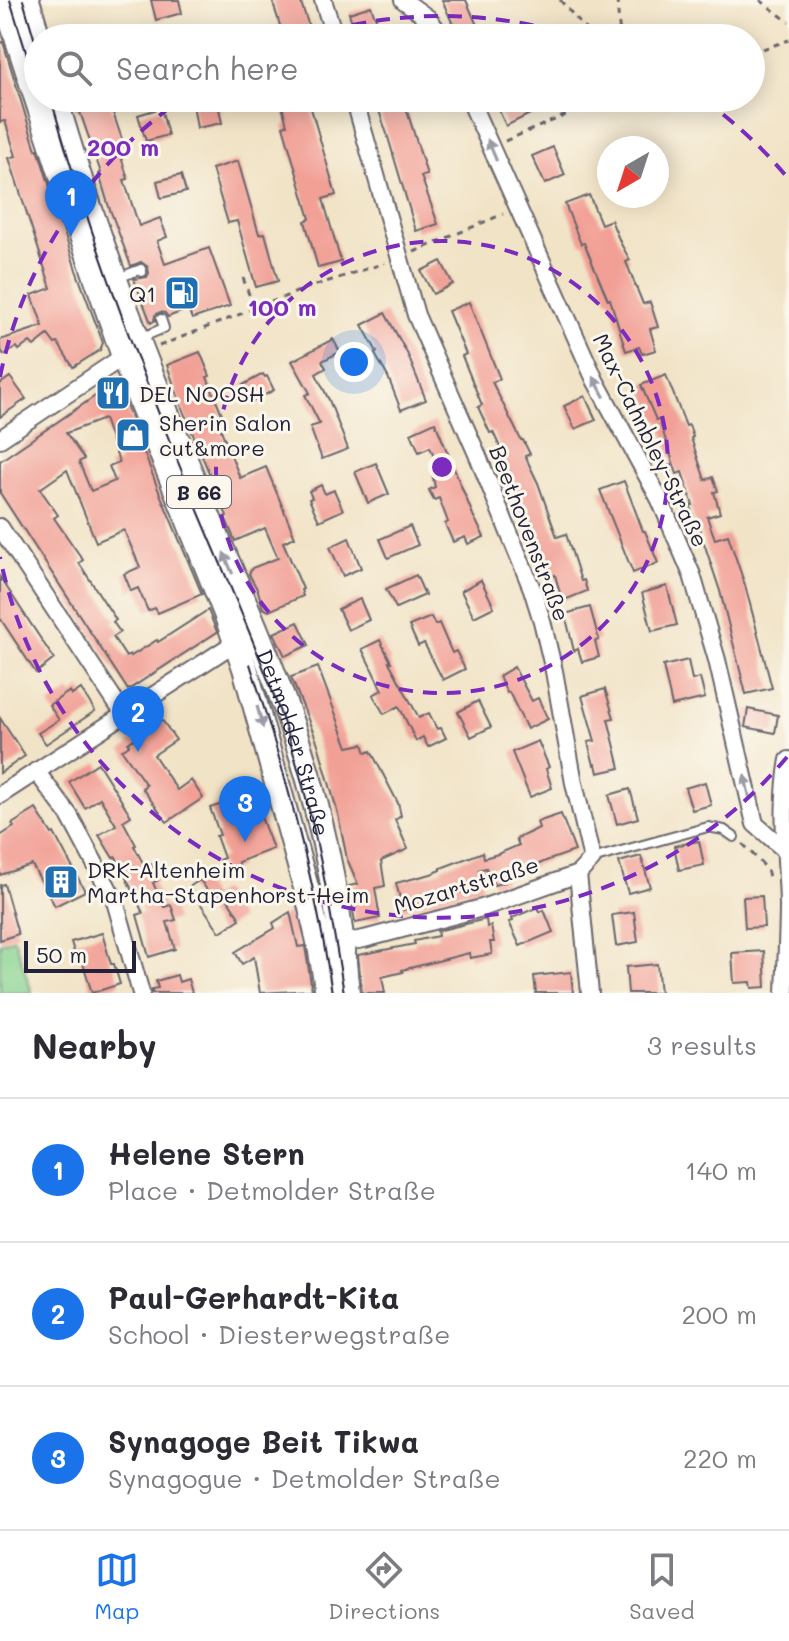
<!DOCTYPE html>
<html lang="en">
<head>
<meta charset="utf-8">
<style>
  body { margin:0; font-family:Mali,sans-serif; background:#f2f2f3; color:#2b2b33 }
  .compass { position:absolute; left:597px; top:136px; width:72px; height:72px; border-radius:50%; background:#fff; box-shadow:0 4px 20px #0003; rotate:219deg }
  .scale { position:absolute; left:24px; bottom:20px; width:112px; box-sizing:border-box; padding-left:8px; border:4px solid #22223b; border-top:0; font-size:22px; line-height:28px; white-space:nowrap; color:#22223b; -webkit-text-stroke:6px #fbf7ec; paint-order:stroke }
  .you { position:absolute; left:354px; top:362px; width:28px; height:28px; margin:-20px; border:6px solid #fff; border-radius:50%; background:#1a73e8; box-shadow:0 0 0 12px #1a73e833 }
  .badge { display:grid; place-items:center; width:52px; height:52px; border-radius:50%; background:#1a73e8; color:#fff; font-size:26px; font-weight:700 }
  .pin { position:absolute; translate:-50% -66px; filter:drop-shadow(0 2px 4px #0008) }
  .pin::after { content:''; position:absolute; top:42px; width:28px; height:24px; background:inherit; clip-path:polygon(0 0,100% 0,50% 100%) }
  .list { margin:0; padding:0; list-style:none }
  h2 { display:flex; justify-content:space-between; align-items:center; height:104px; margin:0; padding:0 32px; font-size:34px }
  h2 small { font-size:26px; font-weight:400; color:#7c7c81 }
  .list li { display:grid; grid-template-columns:52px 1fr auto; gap:24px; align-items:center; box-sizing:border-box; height:144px; padding:0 32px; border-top:2px solid #e1e1e2 }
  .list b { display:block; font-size:30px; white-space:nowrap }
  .list p { margin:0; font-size:26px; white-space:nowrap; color:#7c7c81 }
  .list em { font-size:26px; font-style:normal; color:#7c7c81 }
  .icon { flex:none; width:44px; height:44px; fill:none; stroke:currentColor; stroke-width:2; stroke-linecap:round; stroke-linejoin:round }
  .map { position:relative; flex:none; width:789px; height:993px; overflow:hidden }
  .search { position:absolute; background:#fff; box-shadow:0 4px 20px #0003; left:24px; right:24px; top:24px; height:88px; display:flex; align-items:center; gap:20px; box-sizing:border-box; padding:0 28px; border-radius:44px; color:#7c7c81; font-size:30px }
  .sheet { height:536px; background:#fff }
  nav { display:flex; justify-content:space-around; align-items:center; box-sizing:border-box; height:112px; border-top:2px solid #e1e1e2; background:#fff; font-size:22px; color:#7c7c81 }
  nav a { display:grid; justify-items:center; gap:4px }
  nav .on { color:#1a73e8 }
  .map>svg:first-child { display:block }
</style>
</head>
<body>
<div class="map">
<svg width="789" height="993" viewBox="0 0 789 993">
  <rect width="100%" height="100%" fill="#fbf7ec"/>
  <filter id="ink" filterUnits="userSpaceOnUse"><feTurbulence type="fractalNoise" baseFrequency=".0125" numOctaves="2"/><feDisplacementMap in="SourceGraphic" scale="16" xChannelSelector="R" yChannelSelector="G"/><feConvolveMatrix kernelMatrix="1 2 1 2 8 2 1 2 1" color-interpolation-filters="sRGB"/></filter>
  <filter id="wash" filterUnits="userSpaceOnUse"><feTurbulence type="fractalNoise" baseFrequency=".006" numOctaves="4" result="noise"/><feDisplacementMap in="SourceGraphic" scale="32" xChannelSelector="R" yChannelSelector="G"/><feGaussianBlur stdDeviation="1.8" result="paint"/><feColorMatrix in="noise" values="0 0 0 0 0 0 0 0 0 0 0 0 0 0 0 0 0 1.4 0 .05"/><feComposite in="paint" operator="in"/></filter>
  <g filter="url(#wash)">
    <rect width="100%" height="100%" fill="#f1e3c6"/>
    <polygon fill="#88d391" stroke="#557a66" stroke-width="2" points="14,938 32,993 0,993 0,943"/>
    <g id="blocks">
      <g fill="#f2a096" fill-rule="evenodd">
        <polygon points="151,0 179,0 182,13 156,20"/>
        <polygon points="272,0 300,0 313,38 284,38"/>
        <polygon points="442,0 466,0 479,30 459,38"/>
        <polygon points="371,6 383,38 357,38 349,13"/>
        <polygon points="3,42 36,150 38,149 76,270 103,343 100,350 73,367 58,343 55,344 48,335 34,346 30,342 19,350 17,347 4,355 0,348 0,340 43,326 32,295 51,288 9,158 16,156 5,121 0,122 0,43"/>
        <polygon points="73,98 108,98 123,142 117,144 128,179 124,180 139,226 160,218 167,237 157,241 165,264 209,248 230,306 192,319 188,309 168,317 165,313 160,312 155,315 154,321 151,323 134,279 147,277 149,273 148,267 141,262 131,266 108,204 99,174 101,173 80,112 77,112"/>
        <polygon points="192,98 217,98 222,123 197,128"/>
        <polygon points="280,98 308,98 336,195 323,199 341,262 318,268 305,221 310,219 283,126 287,125"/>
        <polygon points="388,98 403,98 427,175 421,176 438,224 416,231 387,134 376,102"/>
        <polygon points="493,98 523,98 530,114 506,126"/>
        <polygon points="161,108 168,135 146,141 138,115"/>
        <polygon points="553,147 565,175 545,184 532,156"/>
        <polygon points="238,161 259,234 265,233 278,281 256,287 237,221 228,223 212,169"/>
        <polygon points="181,175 186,192 161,198 157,181"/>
        <polygon points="589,195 601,224 611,220 621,244 630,260 626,262 643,304 650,302 658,327 650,329 656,350 642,354 639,347 626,351 610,299 608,300 584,243 581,244 565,204"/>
        <polygon points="441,261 453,284 433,294 421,271"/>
        <polygon points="469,302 500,379 492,382 521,440 523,440 530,454 525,456 538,483 557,537 566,534 581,581 584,580 587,591 562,601 555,575 546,577 529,525 513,482 501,459 505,458 493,432 490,433 478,407 482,405 462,356 466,354 448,311"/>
        <polygon points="385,313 407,353 426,400 401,410 388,377 375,354 377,352 362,325"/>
        <polygon points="333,339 340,352 322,361 326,368 316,374 329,400 348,449 322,459 310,427 320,424 305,395 310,393 292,361"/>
        <polygon points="200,352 210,376 207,377 222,414 216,417 240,478 266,467 295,537 283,542 303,589 301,590 303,596 269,611 263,608 258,591 249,574 252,568 278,558 265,528 235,541 225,517 227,516 182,408 167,365"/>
        <polygon points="263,374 265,377 267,376 274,390 252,402 243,385"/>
        <polygon points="666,375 686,426 689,425 693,437 691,438 705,480 713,477 718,491 714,492 720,513 707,517 715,539 728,535 745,585 772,688 746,694 720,591 698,525 696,525 690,506 693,505 682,472 677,474 659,420 656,420 641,385"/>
        <polygon points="10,377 26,399 0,417 0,384"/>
        <path d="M113,384l6,3 39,102 44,105 -44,19 -3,-5 -7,3 -10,-23 -7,3 -7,-17 16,-7 -16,-37 -28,12 -29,-72 -27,19 18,26 -4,3 29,42 -4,3 37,57 -3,2 7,10 -7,5 13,20 4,-3 1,2 26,-16 1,2 50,-32 9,22 -89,58 -128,-197v-32zM104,419l15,43 -10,4 6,15 -24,10 -12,-29 5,-3 -18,-26z"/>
        <polygon points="585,396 596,420 575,429 564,406"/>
        <polygon points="435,422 473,515 484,537 468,544 465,537 453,542 445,524 448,522 439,498 434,500 429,490 435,487 432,473 440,470 430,447 419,452 411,433"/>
        <polygon points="376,463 389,494 368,503 355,472"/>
        <polygon points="624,481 643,531 645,531 658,563 633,573 600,490"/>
        <polygon points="321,485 325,494 334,490 343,510 319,521 309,499 312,498 309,491"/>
        <polygon points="410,526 418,545 388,558 380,539"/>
        <polygon points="349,538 361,568 343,576 330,547"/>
        <polygon points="416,575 425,595 396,608 386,589"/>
        <polygon points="0,577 54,659 36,673 0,618"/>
        <polygon points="481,580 494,607 474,617 461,591"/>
        <polygon points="667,586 677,625 652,631 642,593"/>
        <polygon points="360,599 369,620 348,630 338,609"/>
        <polygon points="590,607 599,640 595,641 599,657 582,662 578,649 574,651 565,614"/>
        <polygon points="431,617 435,625 439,623 452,653 456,651 465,669 443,680 424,643 418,646 409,626"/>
        <polygon points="298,622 309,645 285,656 274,633"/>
        <polygon points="380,640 391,662 389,662 419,718 429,713 437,729 441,728 446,738 428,747 423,737 416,741 399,706 384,714 373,695 382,690 362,649"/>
        <polygon points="688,660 692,680 700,678 705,698 672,706 663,666"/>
        <polygon points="318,667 348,747 363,744 366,753 371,751 398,803 401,816 395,820 408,849 381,861 385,886 375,888 380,918 355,923 349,886 358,884 347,859 338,814 318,744 291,677"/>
        <polygon points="514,667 532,701 538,698 548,719 527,729 509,692 507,693 499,676"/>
        <polygon points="81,689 95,711 46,744 38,733 59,720 49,705 70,691 72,695"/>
        <polygon points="605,689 614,718 608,719 620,768 598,773 596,764 594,765 588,742 595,741 582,696"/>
        <polygon points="478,701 491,727 471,737 458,712"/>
        <polygon points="748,709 778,715 775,733 745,727"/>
        <polygon points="0,718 25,756 0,773"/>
        <polygon points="162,720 176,740 154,755 177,790 191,780 203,798 167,822 142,788 146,785 122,750 129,745 128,743"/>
        <polygon points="538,741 549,767 546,769 552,788 530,797 512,752"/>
        <polygon points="98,763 131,816 123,821 136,845 134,846 145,867 151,864 158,880 153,883 164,907 171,905 176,920 167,922 175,949 149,957 137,915 143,913 116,857 113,858 99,835 116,825 100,798 85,808 69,782"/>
        <polygon points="705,782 711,805 692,810 685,788"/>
        <polygon points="630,789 638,818 617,824 609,795"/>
        <polygon points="225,803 231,819 258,809 273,849 238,862 240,867 224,873 219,860 224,858 216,836 220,835 210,808"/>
        <polygon points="36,809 52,834 54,833 85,891 55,906 32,865 0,875 0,836 14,827 12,824"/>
        <polygon points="561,814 575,851 546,861 504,879 505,882 494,885 486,868 479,870 483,888 469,893 468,890 403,910 396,883 431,874 441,870 441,868 483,852 484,858 498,854 519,845 516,839 539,828 537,822"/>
        <polygon points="699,841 704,865 679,870 674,846"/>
        <polygon points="641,856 650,887 628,893 619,862"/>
        <polygon points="200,880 212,897 222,890 240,919 220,932 189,887"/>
        <polygon points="4,884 18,934 0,940 0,885"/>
        <polygon points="762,896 764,927 745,928 743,897"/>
        <polygon points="538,907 540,912 544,910 553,932 520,946 509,922 513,921 512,918"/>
        <polygon points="290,912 298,947 305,946 312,990 260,993 254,957 242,964 235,952 275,928 273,923"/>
        <polygon points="634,912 638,942 616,946 612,915"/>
        <polygon points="486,919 487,927 491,926 494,942 490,942 492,954 470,958 469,953 402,970 403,972 382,977 385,993 362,993 358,955 415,944 414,941 438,936 437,931"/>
        <polygon points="102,933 111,964 114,964 120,984 92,993 82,960 77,961 71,942"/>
        <polygon points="764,951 766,987 752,988 751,982 734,983 732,953"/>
        <polygon points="657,964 660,993 628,993 626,967"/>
        <polygon points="571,972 573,993 536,993 534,976"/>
        <polygon points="177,975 179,982 188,979 192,993 152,993 152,989 158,988 156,981"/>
      </g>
    </g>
  </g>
  <g filter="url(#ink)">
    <use href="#blocks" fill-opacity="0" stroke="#6a666c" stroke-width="2"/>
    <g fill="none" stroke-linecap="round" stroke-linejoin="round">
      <defs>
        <g id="lane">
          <polyline points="118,278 141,269 142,272"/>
          <polyline points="138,339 164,328 161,319"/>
          <polyline points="592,859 708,827 724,830 734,837"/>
        </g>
        <g id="street">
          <polyline points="323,0 335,38"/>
          <polyline points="403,0 428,18 443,38"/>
          <polyline points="354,98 416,315 477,454 532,589 542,621 554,671 574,783 592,859 578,874 590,993"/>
          <polyline points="469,98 595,380 660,500 692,575 717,660 755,824 785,850"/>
          <polyline points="0,439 124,356"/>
          <polyline points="0,527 125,716"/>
          <polyline points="36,771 69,815 115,901 141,993"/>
          <polyline points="0,795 236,642"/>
          <polyline points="334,944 364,939 482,908 578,874"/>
          <path d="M785,993c1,-29 3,-59 3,-88 -1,-48 -8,-98 1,-145"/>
        </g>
        <g id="primary">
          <polyline points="5,0 74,213 133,382 227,616 245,668 307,891 320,946 328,993"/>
          <polyline points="27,0 38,38"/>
          <path id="s1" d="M55,98c41,144 98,283 154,421 32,76 66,151 91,231 25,78 40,161 47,243"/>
        </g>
      </defs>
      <use href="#lane" stroke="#6a666c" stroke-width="12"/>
      <use href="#street" stroke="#6a666c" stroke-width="20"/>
      <use href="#primary" stroke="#6a666c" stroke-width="28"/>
      <g stroke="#6a666c" stroke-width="3" stroke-dasharray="6 6" stroke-linecap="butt">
        <polyline points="560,0 593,38"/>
        <polyline points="617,0 620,38"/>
        <polyline points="760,0 789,22"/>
        <polyline points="751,53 789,40"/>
        <polyline points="505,141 606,98"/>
        <polyline points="414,252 503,214"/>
        <polyline points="243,278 254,308"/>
        <polyline points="159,346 307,288 385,263"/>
        <polyline points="743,844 767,869 770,882"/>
      </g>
      <use href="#lane" stroke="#fff" stroke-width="8"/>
      <use href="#street" stroke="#fff" stroke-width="16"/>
      <use href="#primary" stroke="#fff" stroke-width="24"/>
      <g stroke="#22223b" stroke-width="2">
        <polyline points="10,0 38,91"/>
        <polyline points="23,0 37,48"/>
        <path d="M51,98c33,120 77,239 123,354 38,96 83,189 115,287 27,82 41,169 55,254"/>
        <path d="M250,664c35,107 66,218 82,329"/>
      </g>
    </g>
    <defs><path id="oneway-solid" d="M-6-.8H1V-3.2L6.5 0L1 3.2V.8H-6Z" transform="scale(2)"/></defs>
    <g fill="#9c9ca7">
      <use href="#oneway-solid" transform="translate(492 150) rotate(-113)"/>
      <use href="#oneway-solid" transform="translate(599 387) rotate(-118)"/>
      <use href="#oneway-solid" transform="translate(228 563) rotate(-113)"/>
      <use href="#oneway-solid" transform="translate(260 717) rotate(75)"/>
      <use href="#oneway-solid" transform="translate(747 786) rotate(-103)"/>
    </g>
  </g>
  <g fill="none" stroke="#7b2cbf" stroke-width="4" stroke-dasharray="14 10">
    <circle cx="442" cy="467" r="226"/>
    <path d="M787 757A451 451 0 0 1 0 557M0 377A451 451 0 0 1 180 100M306 37A451 451 0 0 1 578 37M704 100A451 451 0 0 1 787 177"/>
  </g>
  <defs>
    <symbol id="fuel-square" viewBox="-11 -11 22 22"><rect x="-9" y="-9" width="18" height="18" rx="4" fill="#1f6fb2" stroke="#fbf7ec"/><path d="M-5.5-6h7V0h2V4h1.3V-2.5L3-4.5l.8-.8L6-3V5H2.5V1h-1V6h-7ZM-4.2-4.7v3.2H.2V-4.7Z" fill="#fff"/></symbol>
    <symbol id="restaurant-square" viewBox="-11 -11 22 22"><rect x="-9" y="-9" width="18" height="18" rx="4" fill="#1f6fb2" stroke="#fbf7ec"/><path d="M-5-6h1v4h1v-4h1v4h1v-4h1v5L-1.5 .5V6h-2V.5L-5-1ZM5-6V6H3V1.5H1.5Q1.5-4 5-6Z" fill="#fff"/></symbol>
    <symbol id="shop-square" viewBox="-11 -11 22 22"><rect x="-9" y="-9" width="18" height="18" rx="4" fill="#1f6fb2" stroke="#fbf7ec"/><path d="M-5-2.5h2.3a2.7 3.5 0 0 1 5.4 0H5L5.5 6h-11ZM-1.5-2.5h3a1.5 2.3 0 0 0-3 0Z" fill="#fff"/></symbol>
    <symbol id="building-square" viewBox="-11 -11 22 22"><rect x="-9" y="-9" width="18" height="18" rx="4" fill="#1f6fb2" stroke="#fbf7ec"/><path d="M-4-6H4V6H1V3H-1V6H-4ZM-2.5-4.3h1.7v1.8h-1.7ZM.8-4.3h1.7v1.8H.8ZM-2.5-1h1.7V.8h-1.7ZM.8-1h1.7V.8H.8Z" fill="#fff"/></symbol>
  </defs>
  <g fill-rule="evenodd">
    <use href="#fuel-square" x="162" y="273" width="40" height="40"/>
    <use href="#restaurant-square" x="93" y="373" width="40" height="40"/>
    <use href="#shop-square" x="113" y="415" width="40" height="40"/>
    <use href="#building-square" x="41" y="862" width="40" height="40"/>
  </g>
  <g text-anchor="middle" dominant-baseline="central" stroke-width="6" stroke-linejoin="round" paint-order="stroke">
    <rect fill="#fbf7ec" stroke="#636270" stroke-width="2" x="167" y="476" width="64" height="32" rx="6"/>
    <g font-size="20" font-weight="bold" fill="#22223b">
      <text x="199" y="492">B 66</text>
    </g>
    <g font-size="22" fill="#22223b" stroke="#fbf7ec" text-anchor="start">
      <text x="156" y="293" text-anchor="end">Q1</text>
      <text x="139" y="393">DEL NOOSH</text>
      <text x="159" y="422">Sherin Salon<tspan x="159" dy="25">cut&amp;more</tspan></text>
      <text x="87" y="869">DRK-Altenheim<tspan x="87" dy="25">Martha-Stapenhorst-Heim</tspan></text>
    </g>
    <g font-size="22" fill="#22223b" stroke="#fbf7ec">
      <text transform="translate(651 440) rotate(64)">Max-Cahnbley-Straße</text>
      <text transform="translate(530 533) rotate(69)">Beethovenstraße</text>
      <text stroke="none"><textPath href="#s1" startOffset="688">Detmolder Straße</textPath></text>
      <text transform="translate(466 885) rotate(-17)">Mozartstraße</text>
    </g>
  </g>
  <circle cx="442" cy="467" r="12" fill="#7b2cbf" stroke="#fbf7ec" stroke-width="4"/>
  <g font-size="24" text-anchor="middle" font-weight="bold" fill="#7b2cbf" stroke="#fbf7ec" stroke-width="6" stroke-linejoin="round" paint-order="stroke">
    <text x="123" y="156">200 m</text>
    <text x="282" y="316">100 m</text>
  </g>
</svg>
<svg class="compass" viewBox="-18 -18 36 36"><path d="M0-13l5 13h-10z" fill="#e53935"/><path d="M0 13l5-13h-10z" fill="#7c7c81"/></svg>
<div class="scale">50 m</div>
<div class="you"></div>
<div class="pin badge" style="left:71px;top:236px">1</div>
<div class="pin badge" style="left:138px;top:752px">2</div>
<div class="pin badge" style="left:245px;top:842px">3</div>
<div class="search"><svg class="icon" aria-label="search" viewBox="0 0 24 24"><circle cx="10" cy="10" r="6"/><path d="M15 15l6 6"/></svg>Search here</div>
</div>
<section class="sheet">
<h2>Nearby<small>3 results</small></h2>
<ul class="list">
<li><span class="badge">1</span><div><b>Helene Stern</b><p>Place · Detmolder Straße</p></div><em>140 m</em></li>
<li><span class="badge">2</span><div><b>Paul-Gerhardt-Kita</b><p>School · Diesterwegstraße</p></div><em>200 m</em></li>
<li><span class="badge">3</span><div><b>Synagoge Beit Tikwa</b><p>Synagogue · Detmolder Straße</p></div><em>220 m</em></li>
</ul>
</section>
<nav>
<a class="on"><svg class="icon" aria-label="map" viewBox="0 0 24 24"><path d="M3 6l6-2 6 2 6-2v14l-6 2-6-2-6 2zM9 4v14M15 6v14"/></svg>Map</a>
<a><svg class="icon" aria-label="directions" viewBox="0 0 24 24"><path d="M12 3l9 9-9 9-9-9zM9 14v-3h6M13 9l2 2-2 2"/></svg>Directions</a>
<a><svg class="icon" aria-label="saved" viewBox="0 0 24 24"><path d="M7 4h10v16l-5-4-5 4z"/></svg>Saved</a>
</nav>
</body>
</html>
